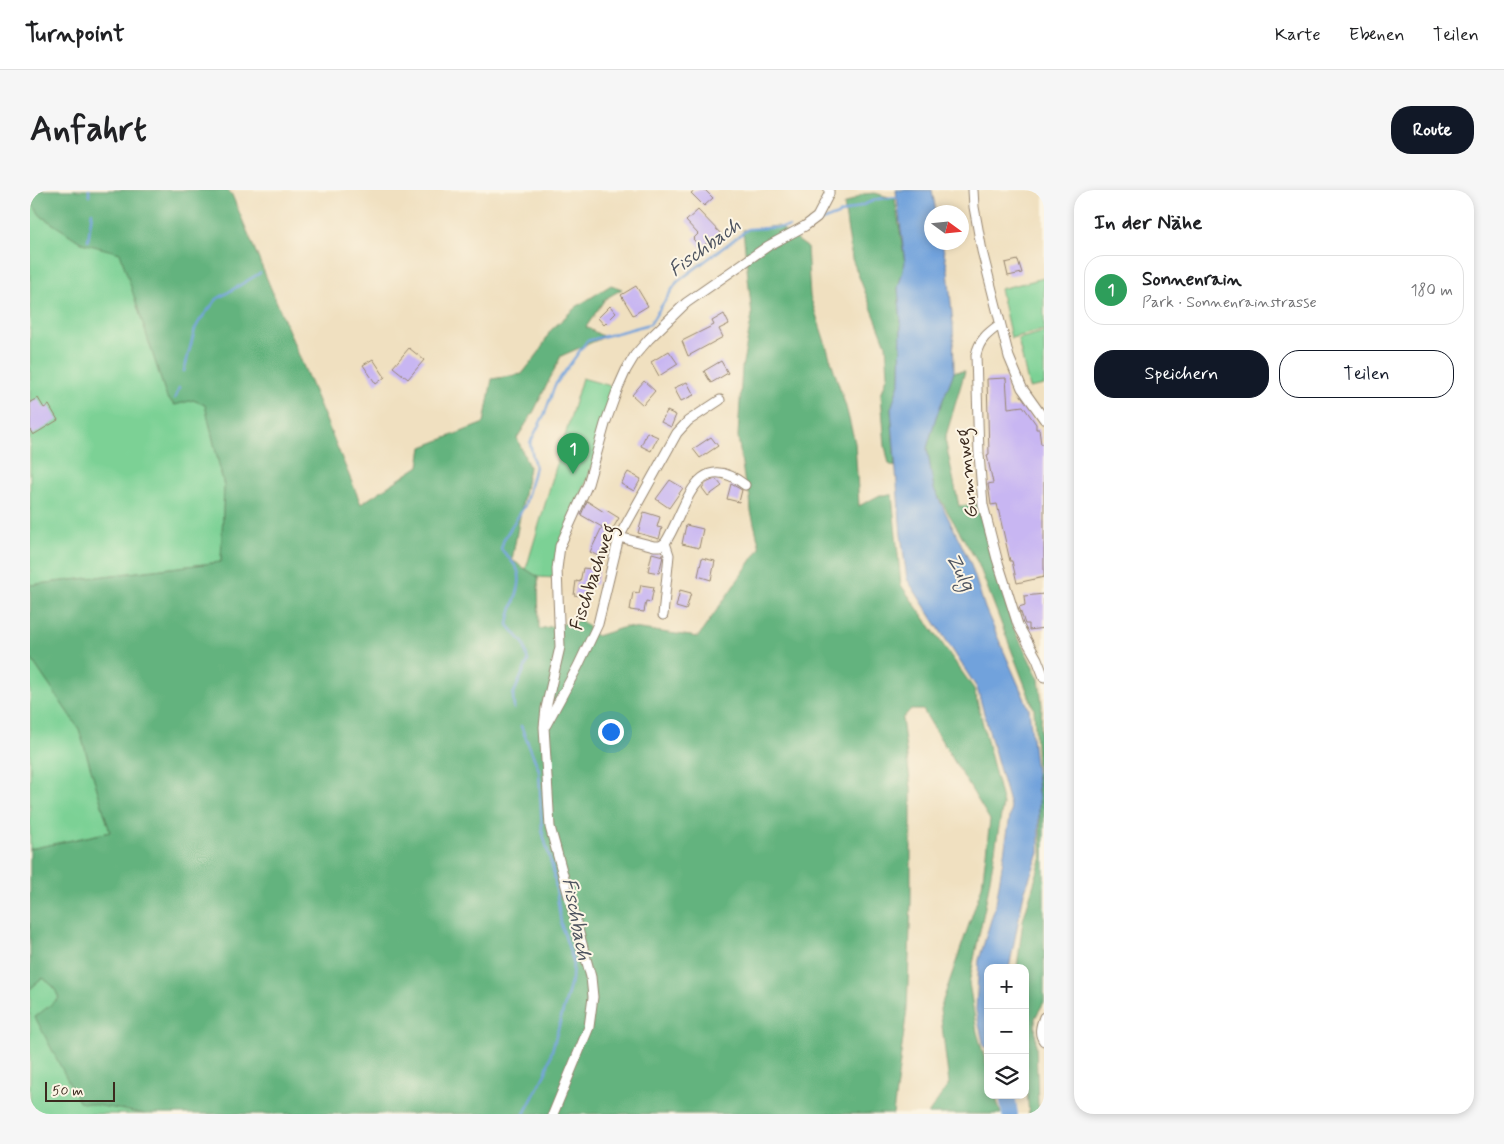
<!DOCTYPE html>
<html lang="de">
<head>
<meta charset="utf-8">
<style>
  body { margin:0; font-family:Mynerve,sans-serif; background:#f6f6f6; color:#202124 }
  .controls { position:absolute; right:15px; bottom:15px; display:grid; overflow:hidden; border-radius:10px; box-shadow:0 2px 8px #0003 }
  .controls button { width:45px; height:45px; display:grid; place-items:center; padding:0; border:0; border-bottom:1px solid #e0e0e0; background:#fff; color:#202124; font:25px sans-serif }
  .compass { position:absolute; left:894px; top:15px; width:45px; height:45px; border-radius:50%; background:#fff; box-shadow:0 2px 8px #0003; rotate:105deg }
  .scale { position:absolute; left:15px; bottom:12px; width:70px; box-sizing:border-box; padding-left:5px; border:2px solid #3b2a1e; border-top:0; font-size:14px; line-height:18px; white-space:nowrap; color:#3b2a1e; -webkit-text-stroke:4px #fcf5e5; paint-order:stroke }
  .you { position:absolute; left:580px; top:541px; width:18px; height:18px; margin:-12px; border:4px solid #fff; border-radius:50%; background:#1a73e8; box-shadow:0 0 0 8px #1a73e833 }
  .badge { display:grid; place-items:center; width:32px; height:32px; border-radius:50%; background:#111827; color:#fff; font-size:16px; font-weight:700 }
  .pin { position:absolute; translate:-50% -41px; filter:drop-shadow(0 1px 2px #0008) }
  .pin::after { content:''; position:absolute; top:26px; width:18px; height:15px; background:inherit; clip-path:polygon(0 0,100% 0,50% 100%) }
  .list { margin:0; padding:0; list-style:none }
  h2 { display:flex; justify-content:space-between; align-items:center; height:65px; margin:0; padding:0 20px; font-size:21px }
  h2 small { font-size:16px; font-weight:400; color:#757577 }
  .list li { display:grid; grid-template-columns:32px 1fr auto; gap:15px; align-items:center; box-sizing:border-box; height:70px; margin:0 10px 10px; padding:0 10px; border:1px solid #e0e0e0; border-radius:20px }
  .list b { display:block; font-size:19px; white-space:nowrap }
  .list p { margin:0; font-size:16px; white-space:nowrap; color:#757577 }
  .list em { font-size:16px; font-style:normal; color:#757577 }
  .actions { display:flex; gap:10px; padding:15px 20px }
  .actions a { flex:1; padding:11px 0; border:1px solid #111827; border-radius:20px; text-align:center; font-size:18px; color:#111827 }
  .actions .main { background:#111827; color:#fff }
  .icon { flex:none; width:28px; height:28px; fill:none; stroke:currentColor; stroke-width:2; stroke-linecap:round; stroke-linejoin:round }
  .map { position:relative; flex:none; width:1014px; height:924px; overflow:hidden; border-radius:20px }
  header { display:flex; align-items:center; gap:30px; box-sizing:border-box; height:70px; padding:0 25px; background:#fff; border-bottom:1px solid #e0e0e0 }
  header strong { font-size:24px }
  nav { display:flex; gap:28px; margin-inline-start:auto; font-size:18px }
  .intro { display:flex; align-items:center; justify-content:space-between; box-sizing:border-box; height:120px; padding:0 30px }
  h1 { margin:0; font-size:35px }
  .button { padding:12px 22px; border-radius:20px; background:#111827; color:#fff; font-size:18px; font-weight:700 }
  main { display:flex; gap:30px; padding:0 30px }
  aside { flex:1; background:#fff; border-radius:20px; box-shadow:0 2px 8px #0003 }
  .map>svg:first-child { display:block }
</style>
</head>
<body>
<header>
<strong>Turnpoint</strong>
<nav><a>Karte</a><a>Ebenen</a><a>Teilen</a></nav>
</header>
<div class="intro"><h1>Anfahrt</h1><a class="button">Route</a></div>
<main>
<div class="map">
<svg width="1014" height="924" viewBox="0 0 1014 924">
  <rect width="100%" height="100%" fill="#fcf5e5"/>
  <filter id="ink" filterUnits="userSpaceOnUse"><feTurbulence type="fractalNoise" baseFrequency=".02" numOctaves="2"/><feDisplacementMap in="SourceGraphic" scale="10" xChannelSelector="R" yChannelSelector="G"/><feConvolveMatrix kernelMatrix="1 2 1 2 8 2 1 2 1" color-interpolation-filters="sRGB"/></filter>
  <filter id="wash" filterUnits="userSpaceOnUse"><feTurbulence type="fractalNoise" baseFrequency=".0096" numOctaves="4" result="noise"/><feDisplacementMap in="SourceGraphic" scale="20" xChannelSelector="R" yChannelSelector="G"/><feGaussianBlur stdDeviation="1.12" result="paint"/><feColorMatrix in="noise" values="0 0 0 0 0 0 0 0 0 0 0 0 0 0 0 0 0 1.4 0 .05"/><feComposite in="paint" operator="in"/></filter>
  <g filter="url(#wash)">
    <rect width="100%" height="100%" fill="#f0e0c0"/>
    <g fill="#7bd195" stroke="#5b7e5a">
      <polygon points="0,11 11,26 52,53 90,62 137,208 145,215 163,210 175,215 194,296 191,372 0,395"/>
      <polygon points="1014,88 1014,140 981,148 970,99"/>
      <polygon points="1014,142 1014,195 999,198 988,149"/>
      <polygon points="552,188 588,198 569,261 533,348 527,388 508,387 496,379"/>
      <polygon points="0,467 49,539 80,642 0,659"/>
      <polygon points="13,788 24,797 29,808 115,924 0,924 0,799"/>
    </g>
    <g fill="#64b37e" stroke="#506e4e">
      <polygon points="0,0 198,0 202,5 331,314 389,276 392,257 454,233 462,189 492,184 510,161 520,141 546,117 581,95 592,99 575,109 556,137 574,147 531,166 504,221 487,248 499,277 482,370 508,387 509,439 551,430 567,446 595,437 668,447 730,358 721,321 720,306 715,295 708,246 712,178 722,126 713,40 748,36 777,57 780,106 816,217 825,253 829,316 850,305 862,305 871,395 944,499 973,614 956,712 939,793 947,842 958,880 958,905 965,905 971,924 898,924 919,894 910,819 952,696 960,630 893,520 880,520 872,529 881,598 881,712 877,819 863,924 115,924 49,912 5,827 29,808 24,797 13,788 0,799 0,659 80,642 49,539 0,467 0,395 191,372 194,296 175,215 163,210 145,215 137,208 90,63 52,53 11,26 0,11"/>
      <polygon points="845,3 865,9 875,73 868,98 871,133 870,190 861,219 865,277 859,274 855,256 851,205 858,184 856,155 822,69 814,15 833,4"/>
      <polygon points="935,181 915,249 929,316 948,314 982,435 1009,489 1012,516 1010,551 1014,609 1014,812 1005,828 1008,914 1011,924 999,924 995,880 995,778 987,778 993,730 1012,667 1004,519 948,373 904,299 897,258 906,227 924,182"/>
    </g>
    <polygon fill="#71a2dc" stroke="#56667d" points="866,0 902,0 906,22 902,22 902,52 912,53 918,80 923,135 924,182 906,227 897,258 904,299 940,372 955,418 999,519 1009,611 1009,663 994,703 979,778 958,778 958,857 954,857 946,820 949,770 966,713 981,620 947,498 877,389 871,344 861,219 870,190 871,133 868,98 875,73"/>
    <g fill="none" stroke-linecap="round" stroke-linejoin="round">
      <g stroke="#71a2dc" stroke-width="2.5">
        <polyline points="59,6 59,0"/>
        <polyline points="787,33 848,9 869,7"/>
        <polyline points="58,51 62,22"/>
        <polyline points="154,181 165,139 170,130 187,109 230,83"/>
        <polyline points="145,208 149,198"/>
        <path d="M484,519l-1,-14 15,-34 -4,-17 -16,-19c1,-18 16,-37 10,-54 -3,-8 -12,-16 -17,-22l3,-10 21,-34 10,-38 -5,-24 15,-30 10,-28 32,-44 63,-17 27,-42 71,-53 41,-2"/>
        <polyline points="491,536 509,580 512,640 524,684 531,734 543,771 542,789 516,882 494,924"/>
      </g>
      <polyline stroke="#71a2dc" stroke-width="16" points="977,905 980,924"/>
    </g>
    <g id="blocks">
      <g fill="#c8b6f2">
        <polygon points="665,0 675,0 683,8 674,16 661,3"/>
        <polygon points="668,20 693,46 681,57 677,53 671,58 663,49 668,44 656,31"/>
        <polygon points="988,70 992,83 978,86 975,73"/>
        <polygon points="606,96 618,116 603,125 591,105"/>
        <polygon points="580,116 586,123 574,135 568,128"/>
        <polygon points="694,124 699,134 689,139 693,147 658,166 652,151 684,135 682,131"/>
        <polygon points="379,158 394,170 378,189 363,177"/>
        <polygon points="639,161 648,174 629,186 621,172"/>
        <polygon points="343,169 355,187 346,194 333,175"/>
        <polygon points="691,171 698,183 681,193 674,181"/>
        <polygon points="976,188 978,218 993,216 1006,234 1006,239 1009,239 1011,254 1014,254 1014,387 987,393 982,371 980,371 967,314 961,315 958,294 963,293 957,265 959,264 957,189"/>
        <polygon points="614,191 625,201 613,215 602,205"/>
        <polygon points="657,192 664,205 651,211 644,198"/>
        <polygon points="8,208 14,218 19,215 28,230 3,245 0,240 0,212"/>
        <polygon points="637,221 646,225 641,237 631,232"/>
        <polygon points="617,242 628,247 621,261 611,256"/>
        <polygon points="681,247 688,256 670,268 663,259"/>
        <polygon points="598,282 611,289 604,301 591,294"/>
        <polygon points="685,289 687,290 692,296 678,306 672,298 676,293"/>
        <polygon points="640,290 653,298 639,318 626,309"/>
        <polygon points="701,294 712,300 709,312 697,309"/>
        <polygon points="557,311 574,322 576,320 589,328 575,352 579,354 572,368 560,362 572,337 551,325"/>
        <polygon points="614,322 630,327 627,337 632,338 629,349 608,343"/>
        <polygon points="656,335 673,339 669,358 652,354"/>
        <polygon points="622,363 633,366 629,383 618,381"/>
        <polygon points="672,368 685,371 681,390 668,386"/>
        <polygon points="553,378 569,380 566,395 560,393 557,407 544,405 546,391 550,392"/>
        <polygon points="611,395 624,397 621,412 616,411 614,422 600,420 603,402 609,403"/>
        <polygon points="650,400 661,403 656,420 646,417"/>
        <polygon points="1014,404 1014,438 999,440 999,434 995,434 989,417 995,415 994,406"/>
      </g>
    </g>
  </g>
  <g filter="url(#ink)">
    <use href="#blocks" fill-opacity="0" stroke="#96856f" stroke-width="1"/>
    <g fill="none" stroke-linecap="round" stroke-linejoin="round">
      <defs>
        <g id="street">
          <polyline points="943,0 944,17 952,61 979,167 992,198 1014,229"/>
          <path d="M969,135c-11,8 -20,15 -23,30l3,99 4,51 14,54 21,66 19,34 7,18"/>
          <path d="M589,347l35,9h6l5,-3c21,-31 29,-98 80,-58"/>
          <polyline points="633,425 639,365 635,353"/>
          <polyline points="516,535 548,476 568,434 589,347 647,243 658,231 690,210"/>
          <path d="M1014,827c-3,8 -6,17 0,24"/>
          <polyline points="523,924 559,837 563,807 561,787 520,637 514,537 516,518 530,457 527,379 530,356 558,294 575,234 588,198 596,180 605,165 619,149 656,113 738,56 775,36 787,27 799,4 799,0"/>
        </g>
      </defs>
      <use href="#street" stroke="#96856f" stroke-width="11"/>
      <use href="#street" stroke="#fff" stroke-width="9"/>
    </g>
  </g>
  <g text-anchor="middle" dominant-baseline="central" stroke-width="4" stroke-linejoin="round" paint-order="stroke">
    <g font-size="19" fill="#3b2a1e" stroke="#fcf5e5">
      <text transform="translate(937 283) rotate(-96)">Gummweg</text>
      <text transform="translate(563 387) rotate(-72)">Fischbachweg</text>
    </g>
    <g font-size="20" font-style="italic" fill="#4e5460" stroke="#fcf5e5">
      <text transform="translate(675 58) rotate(-36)">Fischbach</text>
      <text transform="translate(930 382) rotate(62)">Zulg</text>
      <text transform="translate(546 729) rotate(79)">Fischbach</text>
    </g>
  </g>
</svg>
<div class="controls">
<button>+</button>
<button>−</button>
<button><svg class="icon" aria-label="layers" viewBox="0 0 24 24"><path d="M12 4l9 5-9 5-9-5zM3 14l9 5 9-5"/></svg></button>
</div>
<svg class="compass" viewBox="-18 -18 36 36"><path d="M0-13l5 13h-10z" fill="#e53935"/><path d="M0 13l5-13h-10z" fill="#757577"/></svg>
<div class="scale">50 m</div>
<div class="you"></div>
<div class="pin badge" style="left:543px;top:284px;background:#2e9e5b">1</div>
</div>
<aside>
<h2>In der Nähe<small></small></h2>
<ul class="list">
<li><span class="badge" style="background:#2e9e5b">1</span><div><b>Sonnenrain</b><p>Park · Sonnenrainstrasse</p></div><em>180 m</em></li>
</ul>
<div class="actions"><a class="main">Speichern</a><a>Teilen</a></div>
</aside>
</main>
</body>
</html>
